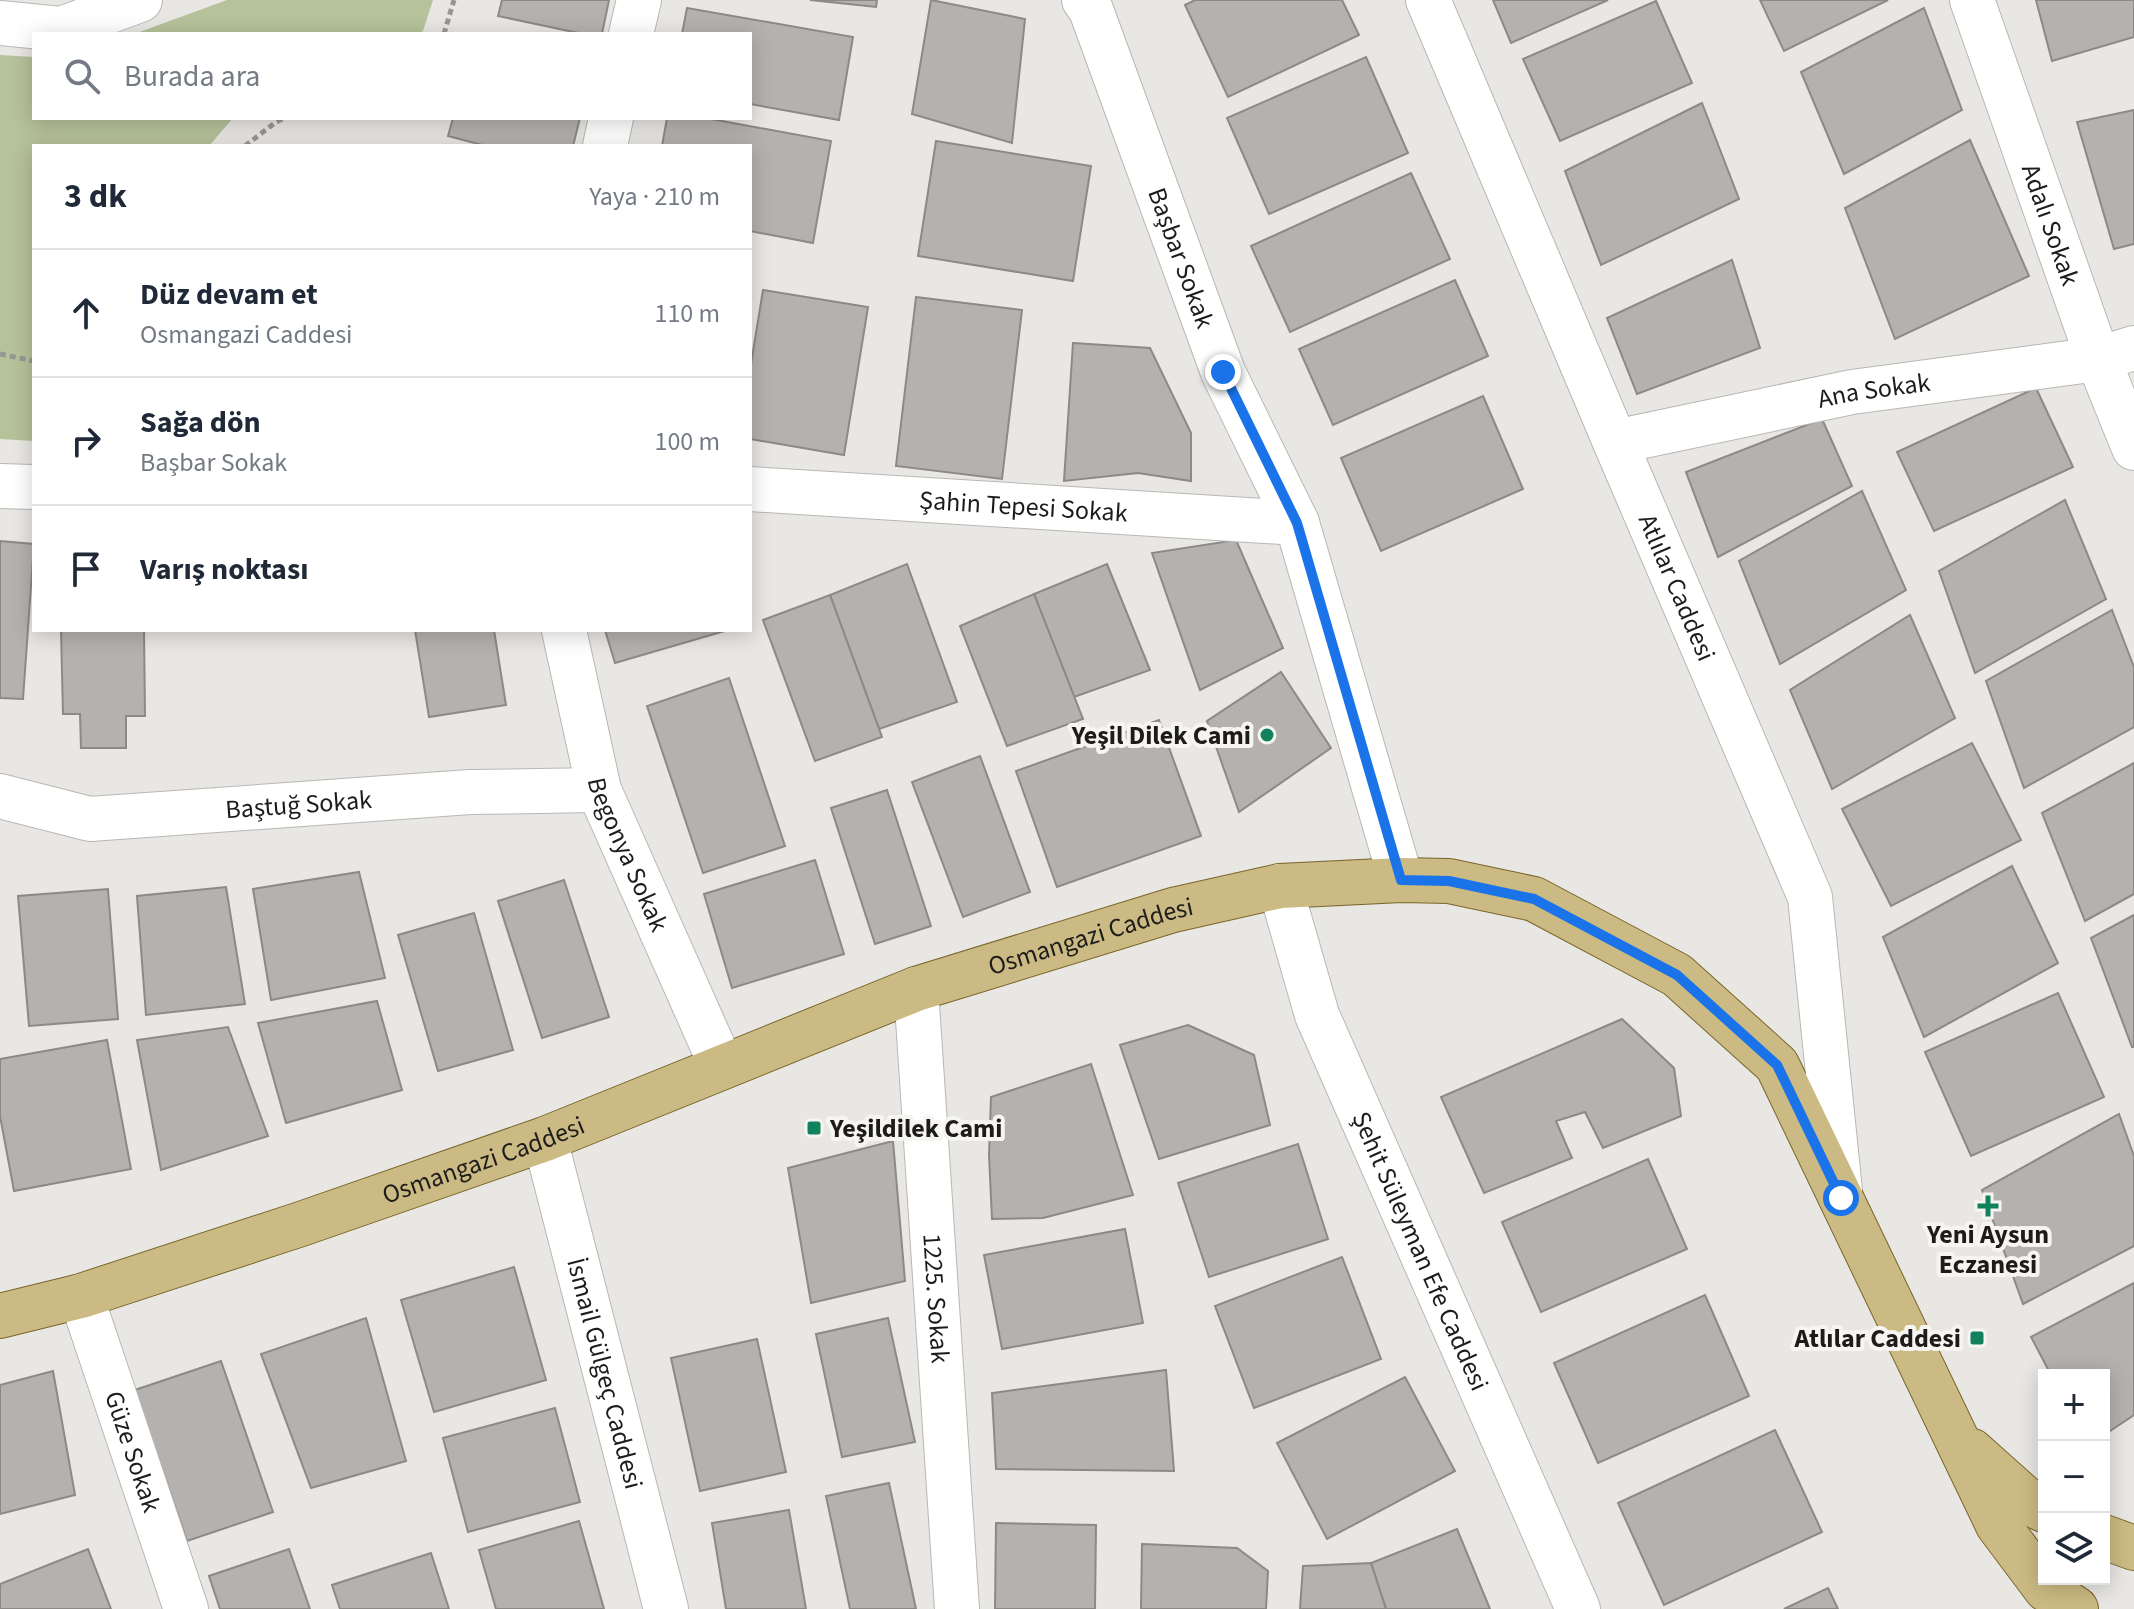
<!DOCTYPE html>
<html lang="tr">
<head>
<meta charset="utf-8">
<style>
  body { margin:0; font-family:"Source Sans 3",sans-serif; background:#f2f2f3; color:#1f2937 }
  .controls { position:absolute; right:24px; bottom:24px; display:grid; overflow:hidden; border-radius:0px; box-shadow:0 4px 20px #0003 }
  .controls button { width:72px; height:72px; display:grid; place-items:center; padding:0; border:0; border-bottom:2px solid #e0e1e3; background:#fff; color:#1f2937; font:40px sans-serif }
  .stop { position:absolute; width:24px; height:24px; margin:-18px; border:6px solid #1a73e8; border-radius:50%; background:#fff }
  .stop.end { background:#1a73e8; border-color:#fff; box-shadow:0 2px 8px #0008 }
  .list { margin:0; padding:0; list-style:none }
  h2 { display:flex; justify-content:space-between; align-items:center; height:104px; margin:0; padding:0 32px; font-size:34px }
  h2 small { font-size:26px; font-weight:400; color:#747a83 }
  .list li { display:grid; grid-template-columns:52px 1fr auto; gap:24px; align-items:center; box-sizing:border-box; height:128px; padding:0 32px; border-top:2px solid #e0e1e3 }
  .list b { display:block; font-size:30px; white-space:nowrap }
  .list p { margin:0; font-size:26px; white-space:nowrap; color:#747a83 }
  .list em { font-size:26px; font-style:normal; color:#747a83 }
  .icon { flex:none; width:44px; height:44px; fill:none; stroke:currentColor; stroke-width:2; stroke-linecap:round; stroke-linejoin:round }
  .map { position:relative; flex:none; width:2134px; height:1609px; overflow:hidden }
  .search { position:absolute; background:#fff; box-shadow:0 4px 20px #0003; left:32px; top:32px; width:720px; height:88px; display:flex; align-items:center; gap:20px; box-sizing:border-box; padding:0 28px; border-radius:0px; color:#747a83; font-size:30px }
  .panel { position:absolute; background:#fff; box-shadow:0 4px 20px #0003; left:32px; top:144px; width:720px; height:488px; border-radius:0px }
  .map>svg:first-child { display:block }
</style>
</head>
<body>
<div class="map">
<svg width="2134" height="1609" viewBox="0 0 2134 1609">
  <rect width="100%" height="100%" fill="#e9e7e4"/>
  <g fill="#b6c29a">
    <polygon points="227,0 433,0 423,31 417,34 134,34"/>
    <polygon points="0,55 34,57 34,118 233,118 209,146 34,146 34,441 0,439"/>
  </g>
  <g fill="#b4b1af" stroke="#8c8987" stroke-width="2">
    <polygon points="502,0 609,0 602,34 583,34 498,16"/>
    <polygon points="810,0 877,0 876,7"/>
    <polygon points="931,0 1025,19 1012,143 912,114"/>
    <polygon points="1195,0 1342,0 1359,35 1228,97 1185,5"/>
    <polygon points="1493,0 1608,0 1511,43"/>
    <polygon points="1760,0 1888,0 1784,51"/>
    <polygon points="2036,0 2134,0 2134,37 2052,61"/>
    <polygon points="1656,1 1692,83 1560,141 1523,59"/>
    <polygon points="687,8 853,37 839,120 750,104 750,34 682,34"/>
    <polygon points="1924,8 1962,110 1844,174 1801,72"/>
    <polygon points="1366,57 1408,153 1269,214 1227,118"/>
    <polygon points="1702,103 1739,199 1601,265 1565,171"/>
    <polygon points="2134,110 2134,244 2114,249 2077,122"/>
    <polygon points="453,118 580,118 573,146 486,146 448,136"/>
    <polygon points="667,118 706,118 831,141 813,243 750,231 750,146 662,146"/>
    <polygon points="1970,140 2029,276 1895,339 1845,208"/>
    <polygon points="936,141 1091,166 1073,281 918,256"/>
    <polygon points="1411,173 1450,259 1290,332 1251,246"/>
    <polygon points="1732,260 1760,348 1637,394 1607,318"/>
    <polygon points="1455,280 1488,356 1333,425 1299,349"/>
    <polygon points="763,290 868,307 844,455 750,439 750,370"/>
    <polygon points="916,297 1022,310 1002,479 896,466"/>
    <polygon points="1073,343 1150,348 1191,433 1191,481 1138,473 1064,481"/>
    <polygon points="2036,388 2073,467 1934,531 1897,452"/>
    <polygon points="1483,396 1523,489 1381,551 1341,458"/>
    <polygon points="1822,419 1852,486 1718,557 1686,472"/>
    <polygon points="1862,491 1906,590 1780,664 1739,561"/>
    <polygon points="2065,500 2106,599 1975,673 1939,571"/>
    <polygon points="1236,540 1283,648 1200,690 1152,553"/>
    <polygon points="0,541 34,544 23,699 0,698"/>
    <polygon points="907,564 957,702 879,729 830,595"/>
    <polygon points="1107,564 1150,670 1074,697 1034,594"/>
    <polygon points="1034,594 1083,719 1007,746 960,626"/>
    <polygon points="830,595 882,737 815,761 763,620"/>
    <polygon points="2112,610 2134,667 2134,727 2024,788 1986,681"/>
    <polygon points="1910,615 1955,718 1832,789 1790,690"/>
    <polygon points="61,630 144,630 145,716 126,716 126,748 81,748 80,714 63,714"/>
    <polygon points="415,630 494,630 506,705 429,717"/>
    <polygon points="605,630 728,630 615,663"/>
    <polygon points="1281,672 1331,748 1239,812 1207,721"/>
    <polygon points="729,678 785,846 703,873 647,706"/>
    <polygon points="1159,720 1201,836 1057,887 1016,771"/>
    <polygon points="1972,743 2021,840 1891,906 1842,809"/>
    <polygon points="980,756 1030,892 963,917 912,782"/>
    <polygon points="2134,763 2134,894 2085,921 2042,813"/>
    <polygon points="887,790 931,926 875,944 831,808"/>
    <polygon points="815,860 844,954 732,988 704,894"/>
    <polygon points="2012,866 2058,963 1924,1037 1883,937"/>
    <polygon points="359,872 385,978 271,1000 253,889"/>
    <polygon points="564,880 609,1017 542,1038 498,901"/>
    <polygon points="226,887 245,1004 146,1015 137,896"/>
    <polygon points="108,889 118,1019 29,1026 18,896"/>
    <polygon points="474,913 513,1050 438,1071 398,935"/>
    <polygon points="2134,915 2134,1047 2132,1047 2091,938"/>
    <polygon points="2058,993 2104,1097 1971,1156 1925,1052"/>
    <polygon points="377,1001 402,1090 286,1123 258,1023"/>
    <polygon points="1622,1019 1674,1068 1681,1116 1603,1148 1585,1112 1556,1121 1572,1158 1484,1193 1441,1097"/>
    <polygon points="1188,1025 1254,1055 1270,1125 1159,1159 1120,1045"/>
    <polygon points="228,1027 268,1136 161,1170 137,1040"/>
    <polygon points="107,1040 131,1169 14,1191 0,1116 0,1059"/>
    <polygon points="1091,1064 1133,1195 1043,1218 992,1219 989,1155 991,1097"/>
    <polygon points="2119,1114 2134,1156 2134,1246 2023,1304 1982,1190"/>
    <polygon points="893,1141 905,1281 811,1303 788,1168"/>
    <polygon points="1298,1144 1328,1239 1209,1277 1178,1183"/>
    <polygon points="1648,1159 1687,1249 1541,1312 1502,1222"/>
    <polygon points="1125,1229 1143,1323 1002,1349 984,1255"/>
    <polygon points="1342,1257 1381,1359 1254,1408 1215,1306"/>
    <polygon points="514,1267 546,1380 434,1412 401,1300"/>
    <polygon points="2134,1283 2134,1415 2104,1435 2104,1375 2051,1375 2031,1337"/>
    <polygon points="1705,1295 1749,1396 1598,1463 1554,1363"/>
    <polygon points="366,1318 406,1461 311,1488 261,1354"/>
    <polygon points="888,1318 915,1442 842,1457 816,1334"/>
    <polygon points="757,1339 786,1472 700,1491 671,1358"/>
    <polygon points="221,1361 273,1512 187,1541 135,1390"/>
    <polygon points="1166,1370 1174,1471 996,1469 992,1393"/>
    <polygon points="53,1371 75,1495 0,1514 0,1385"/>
    <polygon points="1405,1377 1455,1471 1327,1539 1277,1443"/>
    <polygon points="555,1408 580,1502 468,1532 443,1438"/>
    <polygon points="1775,1430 1822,1532 1664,1605 1618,1503"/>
    <polygon points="889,1483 916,1609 850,1609 826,1496"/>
    <polygon points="789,1510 806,1609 726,1609 712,1523"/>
    <polygon points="579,1521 604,1609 496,1609 479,1550"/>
    <polygon points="996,1523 1096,1525 1095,1609 995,1609"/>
    <polygon points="1457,1529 1490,1609 1386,1609 1371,1563"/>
    <polygon points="1142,1544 1237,1548 1268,1571 1266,1609 1141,1609"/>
    <polygon points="88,1549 111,1609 0,1609 0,1584"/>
    <polygon points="289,1549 310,1609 220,1609 209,1576"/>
    <polygon points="431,1553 449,1609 340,1609 332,1585"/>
    <polygon points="1371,1563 1386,1609 1300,1609 1303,1566"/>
    <polygon points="1828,1588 1838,1609 1784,1609"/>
  </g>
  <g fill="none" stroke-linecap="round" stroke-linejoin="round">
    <defs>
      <g id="minor">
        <path id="s1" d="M1084,0l7,10 132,362 74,151 104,357"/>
        <path id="s2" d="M1428,0l187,442 195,455 30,294"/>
        <path id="s3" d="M1972,0l126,359 36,89"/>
        <polyline points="0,23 61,29 140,0"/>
        <polyline points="631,34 639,0"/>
        <polyline points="605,146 611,118"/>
        <path id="s4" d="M1615,442l237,-50 246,-33 36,-11"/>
        <polyline points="0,486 34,487"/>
        <path id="s5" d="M750,489l547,34"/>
        <path id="s6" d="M564,630l35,160 123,277"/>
        <path id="s7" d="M0,796l90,23 380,-27 129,-2"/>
        <path id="s8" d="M1280,886l37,129 261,594"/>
        <path id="s9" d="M916,989l41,620"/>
        <path id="s10" d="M545,1139l121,470"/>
        <path id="s11" d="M81,1296l105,313"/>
      </g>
      <g id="major">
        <path id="s12" d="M0,1316l81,-20 220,-72 244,-85 371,-150 257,-79 107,-24 121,-6 48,1 85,18 143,76 100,90 221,460 48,64 30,20"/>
        <polyline points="1972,1451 2031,1504 2044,1510"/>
        <polyline points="2104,1537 2134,1548"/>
      </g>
    </defs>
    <use href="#minor" stroke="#b9b7b4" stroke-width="46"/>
    <use href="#major" stroke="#786529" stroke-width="46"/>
    <g stroke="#999795" stroke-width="5" stroke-dasharray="6 4" stroke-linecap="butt">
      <polyline points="444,34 454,0"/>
      <polyline points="245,146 276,122 284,118"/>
      <polyline points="0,354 34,361"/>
    </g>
    <use href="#minor" stroke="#fff" stroke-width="44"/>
    <use href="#major" stroke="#cbba83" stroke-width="44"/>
  </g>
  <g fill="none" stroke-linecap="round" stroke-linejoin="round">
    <polyline stroke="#1a73e8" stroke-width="10" points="1223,372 1297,523 1401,880 1449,881 1534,899 1677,975 1777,1065 1841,1198"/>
  </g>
  <g fill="#11815e" stroke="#f6f5f2" stroke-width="3">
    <circle cx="1267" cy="735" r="8"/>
    <rect x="806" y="1120" width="16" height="16" rx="4"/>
    <path d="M1984 1194h8v8h8v8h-8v8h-8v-8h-8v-8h8z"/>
    <rect x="1969" y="1330" width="16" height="16" rx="4"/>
  </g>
  <g text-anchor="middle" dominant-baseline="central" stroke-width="8" stroke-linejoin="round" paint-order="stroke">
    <g font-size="26" fill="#1d1c1b" stroke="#f6f5f2">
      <text stroke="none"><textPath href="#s3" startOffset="238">Adalı Sokak</textPath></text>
      <text stroke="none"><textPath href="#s1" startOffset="276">Başbar Sokak</textPath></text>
      <text stroke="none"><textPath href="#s4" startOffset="264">Ana Sokak</textPath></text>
      <text stroke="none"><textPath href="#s5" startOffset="274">Şahin Tepesi Sokak</textPath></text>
      <text stroke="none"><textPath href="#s2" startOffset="638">Atlılar Caddesi</textPath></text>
      <text stroke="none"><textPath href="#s7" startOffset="302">Baştuğ Sokak</textPath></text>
      <text stroke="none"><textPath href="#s6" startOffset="234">Begonya Sokak</textPath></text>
      <text stroke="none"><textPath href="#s12" startOffset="1156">Osmangazi Caddesi</textPath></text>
      <text stroke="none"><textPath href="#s12" startOffset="508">Osmangazi Caddesi</textPath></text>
      <text stroke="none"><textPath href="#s8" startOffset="392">Şehit Süleyman Efe Caddesi</textPath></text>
      <text stroke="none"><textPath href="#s9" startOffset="310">1225. Sokak</textPath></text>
      <text stroke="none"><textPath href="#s10" startOffset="242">İsmail Gülgeç Caddesi</textPath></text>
      <text stroke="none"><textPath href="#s11" startOffset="164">Güze Sokak</textPath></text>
    </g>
    <g font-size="26" font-weight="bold" fill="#1d1c1b" stroke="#f6f5f2" text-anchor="end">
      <text x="1251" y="735">Yeşil Dilek Cami</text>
      <text x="830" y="1128" text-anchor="start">Yeşildilek Cami</text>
      <text x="1988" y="1234" text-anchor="middle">Yeni Aysun<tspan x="1988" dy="30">Eczanesi</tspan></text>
      <text x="1961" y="1338">Atlılar Caddesi</text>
    </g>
  </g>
</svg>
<div class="controls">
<button>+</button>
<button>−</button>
<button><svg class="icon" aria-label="layers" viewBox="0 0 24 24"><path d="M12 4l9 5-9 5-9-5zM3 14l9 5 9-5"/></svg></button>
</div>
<div class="stop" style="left:1841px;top:1198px"></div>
<div class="stop end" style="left:1223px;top:372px"></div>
<div class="search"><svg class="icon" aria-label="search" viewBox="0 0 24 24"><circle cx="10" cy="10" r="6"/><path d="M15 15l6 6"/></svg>Burada ara</div>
<section class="panel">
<h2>3 dk<small>Yaya · 210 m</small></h2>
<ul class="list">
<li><svg class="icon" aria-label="ahead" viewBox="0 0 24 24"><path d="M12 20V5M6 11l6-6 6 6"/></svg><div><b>Düz devam et</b><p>Osmangazi Caddesi</p></div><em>110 m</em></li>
<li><svg class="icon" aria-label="right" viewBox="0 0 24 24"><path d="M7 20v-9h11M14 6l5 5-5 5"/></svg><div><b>Sağa dön</b><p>Başbar Sokak</p></div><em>100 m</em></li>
<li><svg class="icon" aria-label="arrive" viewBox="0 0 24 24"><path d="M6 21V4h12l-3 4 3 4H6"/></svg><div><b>Varış noktası</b></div></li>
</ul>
</section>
</div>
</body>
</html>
